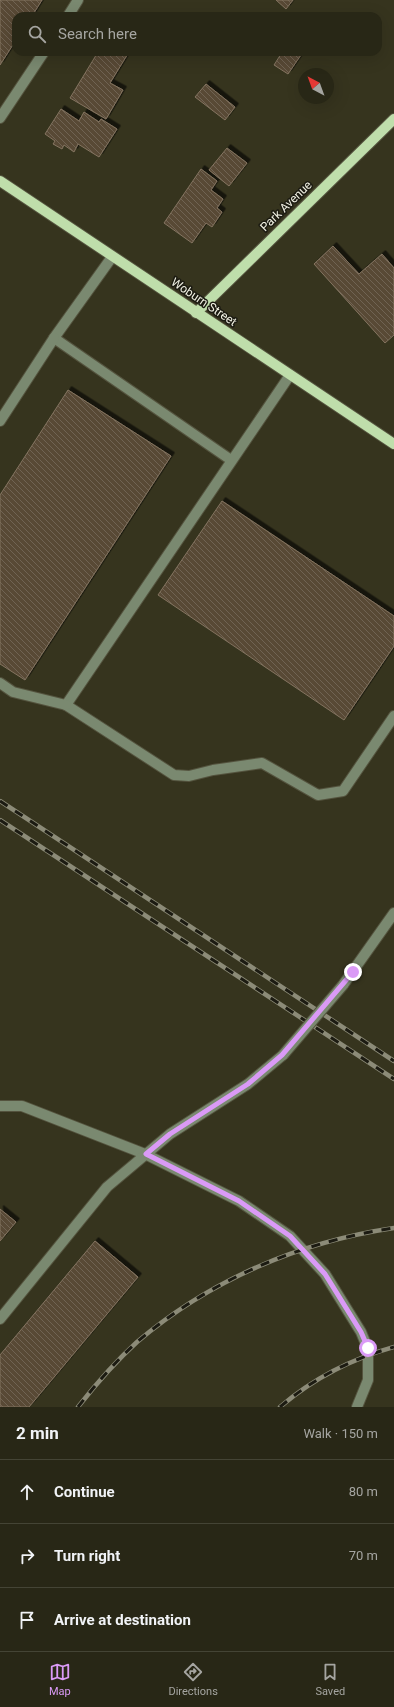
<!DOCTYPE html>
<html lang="en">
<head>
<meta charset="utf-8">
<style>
  body { margin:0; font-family:Roboto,sans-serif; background:#302f1f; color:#f1f3f6 }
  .compass { position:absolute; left:298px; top:68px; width:36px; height:36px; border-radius:50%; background:#282716; box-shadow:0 4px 16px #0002; rotate:319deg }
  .stop { position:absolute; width:12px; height:12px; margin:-9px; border:3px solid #da9af6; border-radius:50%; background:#fff }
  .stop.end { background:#da9af6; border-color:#fff; box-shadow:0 1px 4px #0008 }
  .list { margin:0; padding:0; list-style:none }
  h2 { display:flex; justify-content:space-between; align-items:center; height:52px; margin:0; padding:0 16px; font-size:17px }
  h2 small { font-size:13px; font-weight:400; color:#a5a5a1 }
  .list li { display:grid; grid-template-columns:26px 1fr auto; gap:12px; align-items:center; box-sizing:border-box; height:64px; padding:0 16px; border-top:1px solid #444435 }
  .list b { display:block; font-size:15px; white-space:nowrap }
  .list em { font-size:13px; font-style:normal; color:#a5a5a1 }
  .icon { flex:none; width:22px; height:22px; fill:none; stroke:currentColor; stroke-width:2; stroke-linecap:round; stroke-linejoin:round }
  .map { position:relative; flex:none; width:394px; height:1407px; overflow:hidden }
  .search { position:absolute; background:#282716; box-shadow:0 4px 16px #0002; left:12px; right:12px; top:12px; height:44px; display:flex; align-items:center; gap:10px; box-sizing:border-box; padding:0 14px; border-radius:12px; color:#a5a5a1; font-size:15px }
  .sheet { height:244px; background:#282716 }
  nav { display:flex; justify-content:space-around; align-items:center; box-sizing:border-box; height:56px; border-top:1px solid #444435; background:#282716; font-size:11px; color:#a5a5a1 }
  nav a { display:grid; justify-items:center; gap:2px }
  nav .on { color:#da9af6 }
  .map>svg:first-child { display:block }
</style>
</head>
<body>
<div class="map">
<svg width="394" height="1407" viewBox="0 0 394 1407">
  <defs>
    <pattern id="building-back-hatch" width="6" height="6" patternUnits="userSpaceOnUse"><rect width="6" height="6" fill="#584936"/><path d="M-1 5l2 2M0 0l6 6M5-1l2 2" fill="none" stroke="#706453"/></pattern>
    <filter id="shadow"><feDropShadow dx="3.5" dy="-3.5" stdDeviation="0" flood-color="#0009"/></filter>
  </defs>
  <rect width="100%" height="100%" fill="#36341e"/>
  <g fill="url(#building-back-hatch)" stroke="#847460" filter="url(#shadow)">
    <polygon points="0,0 42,0 32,16 16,16 16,40 0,65"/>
    <polygon points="276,0 293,0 286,9"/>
    <polygon points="98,52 129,52 110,83 123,90 106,119 70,98"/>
    <polygon points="278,52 303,52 288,74 274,65 281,54"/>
    <polygon points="206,84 235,107 225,120 195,97"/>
    <polygon points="61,109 79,121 84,112 99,122 101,119 117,129 99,157 78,144 74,152 64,145 62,149 53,144 55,141 45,134"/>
    <polygon points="227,148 247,163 229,186 209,170"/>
    <polygon points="201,169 217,181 211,190 223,199 217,208 222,212 212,227 206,223 192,243 164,223"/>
    <polygon points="333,246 359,274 382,254 394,268 394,335 385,343 314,264"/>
    <polygon points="68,390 171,456 25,680 0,664 0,495"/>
    <polygon points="222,501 394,616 394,646 344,720 158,595"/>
    <polygon points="0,1209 16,1222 0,1241"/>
    <polygon points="95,1241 138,1277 29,1407 0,1407 0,1355"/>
  </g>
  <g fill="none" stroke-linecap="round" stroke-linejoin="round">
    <defs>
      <g id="minor">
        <polyline points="68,16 78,0"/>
        <polyline points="0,118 44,52"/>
        <polyline points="112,257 54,338 231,460"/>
        <polyline points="290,375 66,705 174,775 189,776 213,770 262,763 318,795 343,791 394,716"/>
        <polyline points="0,421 54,338"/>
        <polyline points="0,683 13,692 66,705"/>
        <polyline points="343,985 394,913"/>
        <polyline points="0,1106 22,1106 145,1154 239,1201 290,1236 325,1274 361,1332 368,1349 368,1380 357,1407"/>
        <polyline points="0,1319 107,1187 170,1134 248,1084 283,1055"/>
      </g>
      <g id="major">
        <polyline points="0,181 394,444"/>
        <polyline points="196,313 394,119"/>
      </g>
    </defs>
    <use href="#minor" stroke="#54533e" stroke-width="12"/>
    <use href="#major" stroke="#54533e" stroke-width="12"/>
    <use href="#minor" stroke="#7a8970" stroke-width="10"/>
    <use href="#major" stroke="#bfdeab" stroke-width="10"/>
    <defs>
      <g id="rail">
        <polyline points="0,801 394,1061"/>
        <polyline points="0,820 394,1079"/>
        <path d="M78,1407c18,-23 37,-45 59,-65 73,-62 162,-100 257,-114"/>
        <path d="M280,1407c34,-29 71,-48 114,-60"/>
      </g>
    </defs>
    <use href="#rail" stroke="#8c8b78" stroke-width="4.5"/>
    <use href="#rail" stroke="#1c1b12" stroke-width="3" stroke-dasharray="9" stroke-linecap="butt"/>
    <defs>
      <polyline id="minor-bridge" points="283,1055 343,985"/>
    </defs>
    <use href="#minor-bridge" stroke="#54533e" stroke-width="12" stroke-linecap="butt"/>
    <use href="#minor-bridge" stroke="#7a8970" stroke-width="10"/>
  </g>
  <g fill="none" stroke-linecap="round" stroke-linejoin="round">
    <polyline stroke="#da9af6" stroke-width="5" points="353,972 282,1055 248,1084 170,1134 146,1154 239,1201 290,1236 325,1274 361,1332 368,1348"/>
  </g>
  <g text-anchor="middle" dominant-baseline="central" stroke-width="3" stroke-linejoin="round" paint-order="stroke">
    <g font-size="12" fill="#f3f3e5" stroke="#1c1b12">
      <text transform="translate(286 206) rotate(-44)">Park Avenue</text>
      <text transform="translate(204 302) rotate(34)">Woburn Street</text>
    </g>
  </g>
</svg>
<svg class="compass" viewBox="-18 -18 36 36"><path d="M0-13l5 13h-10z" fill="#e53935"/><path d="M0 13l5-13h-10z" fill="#a5a5a1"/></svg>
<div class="stop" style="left:368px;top:1348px"></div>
<div class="stop end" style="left:353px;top:972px"></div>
<div class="search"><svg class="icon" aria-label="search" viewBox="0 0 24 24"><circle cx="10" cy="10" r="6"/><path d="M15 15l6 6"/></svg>Search here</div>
</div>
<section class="sheet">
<h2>2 min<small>Walk · 150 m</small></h2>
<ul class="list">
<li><svg class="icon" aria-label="ahead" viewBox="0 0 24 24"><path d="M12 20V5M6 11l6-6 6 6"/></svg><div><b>Continue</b></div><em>80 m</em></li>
<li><svg class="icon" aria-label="right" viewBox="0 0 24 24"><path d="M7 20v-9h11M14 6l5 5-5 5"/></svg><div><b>Turn right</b></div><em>70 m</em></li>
<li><svg class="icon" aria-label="arrive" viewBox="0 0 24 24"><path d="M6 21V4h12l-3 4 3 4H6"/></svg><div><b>Arrive at destination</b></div></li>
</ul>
</section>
<nav>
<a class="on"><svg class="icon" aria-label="map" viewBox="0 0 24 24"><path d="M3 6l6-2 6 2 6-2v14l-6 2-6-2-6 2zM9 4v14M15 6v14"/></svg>Map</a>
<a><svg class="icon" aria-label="directions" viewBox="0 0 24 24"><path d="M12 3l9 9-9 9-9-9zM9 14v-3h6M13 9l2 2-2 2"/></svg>Directions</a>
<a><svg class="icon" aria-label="saved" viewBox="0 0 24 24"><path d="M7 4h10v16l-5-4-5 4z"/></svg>Saved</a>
</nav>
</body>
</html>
